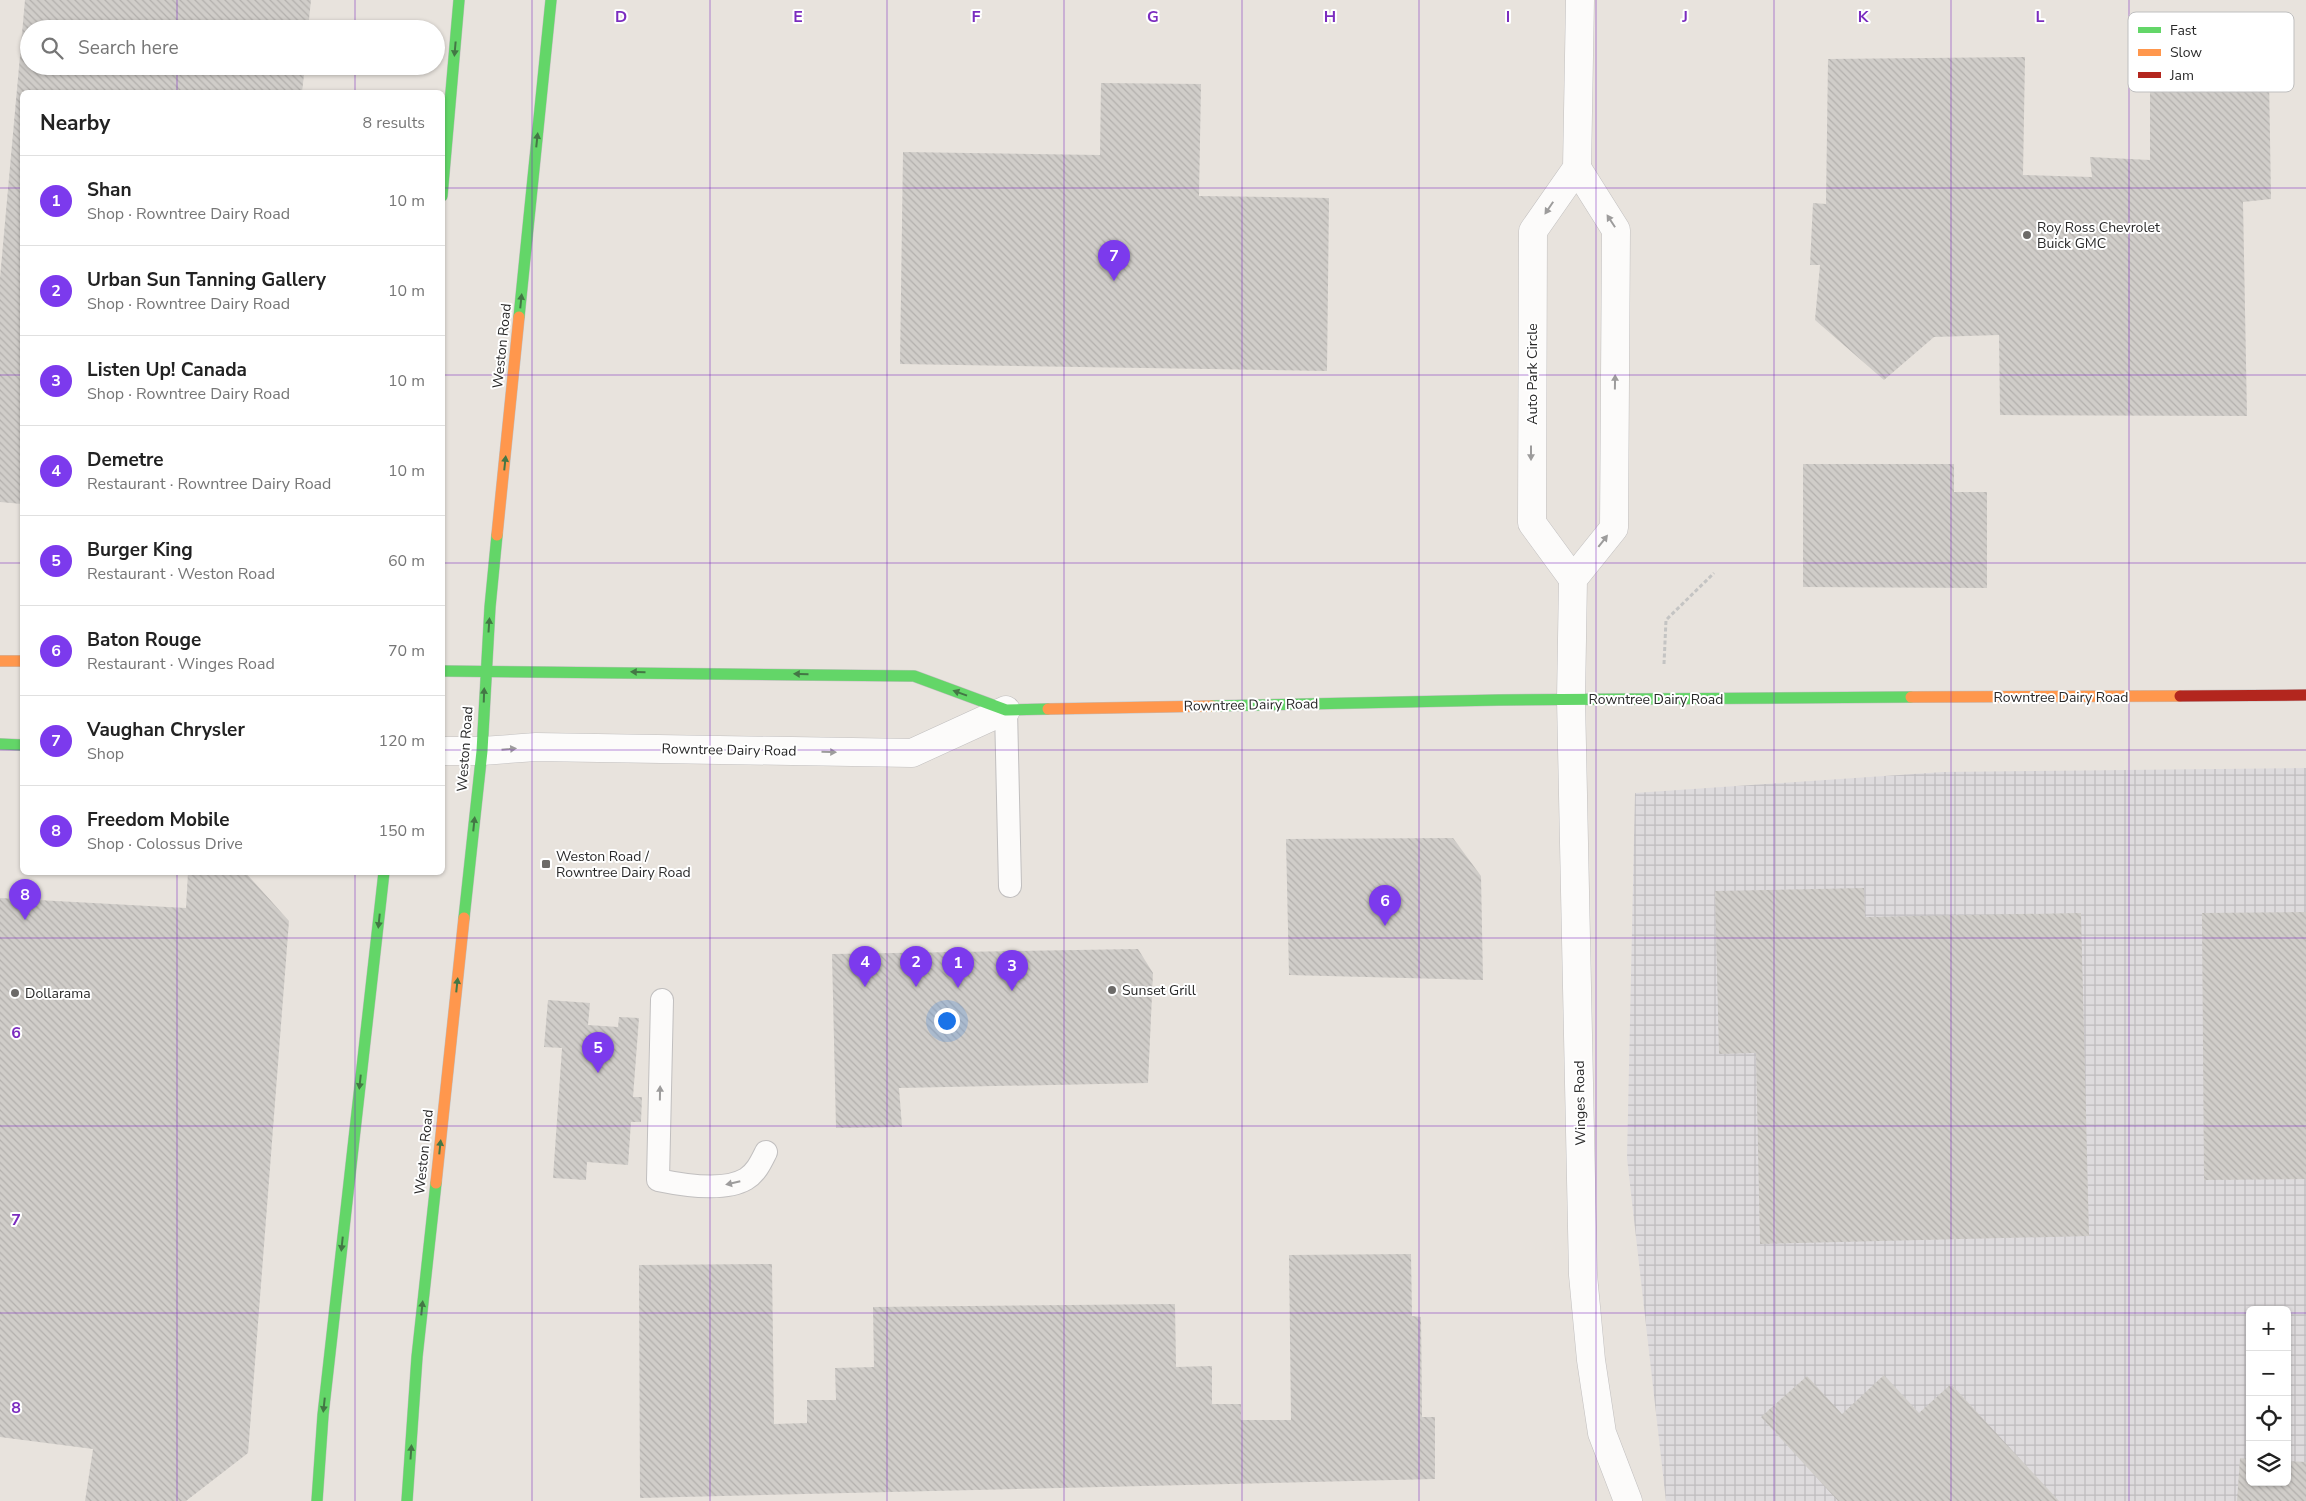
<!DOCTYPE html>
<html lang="en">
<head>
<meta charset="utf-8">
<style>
  body { margin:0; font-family:"Nunito Sans",sans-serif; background:#f2f2f2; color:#222 }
  .controls { position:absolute; right:15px; bottom:15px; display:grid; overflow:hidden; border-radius:8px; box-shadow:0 1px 4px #0004 }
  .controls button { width:45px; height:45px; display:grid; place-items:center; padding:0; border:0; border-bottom:1px solid #e0e0e0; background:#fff; color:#222; font:25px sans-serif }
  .you { position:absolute; left:946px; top:1020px; width:18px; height:18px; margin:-12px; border:4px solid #fff; border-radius:50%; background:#1a73e8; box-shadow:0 0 0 8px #1a73e833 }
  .badge { display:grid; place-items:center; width:32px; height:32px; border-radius:50%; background:#7c3aed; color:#fff; font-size:16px; font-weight:700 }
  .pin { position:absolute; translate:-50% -41px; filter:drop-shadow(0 1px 2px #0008) }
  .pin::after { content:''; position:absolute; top:26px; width:18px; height:15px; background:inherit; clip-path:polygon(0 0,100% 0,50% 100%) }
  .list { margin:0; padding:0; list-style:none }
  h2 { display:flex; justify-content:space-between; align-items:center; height:65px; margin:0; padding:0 20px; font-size:21px }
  h2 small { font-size:16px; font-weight:400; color:#767676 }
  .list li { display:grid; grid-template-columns:32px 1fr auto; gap:15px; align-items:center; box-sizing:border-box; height:90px; padding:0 20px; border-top:1px solid #e0e0e0 }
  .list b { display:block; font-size:19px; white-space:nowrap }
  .list p { margin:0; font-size:16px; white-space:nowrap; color:#767676 }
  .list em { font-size:16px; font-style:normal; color:#767676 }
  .icon { flex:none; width:28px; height:28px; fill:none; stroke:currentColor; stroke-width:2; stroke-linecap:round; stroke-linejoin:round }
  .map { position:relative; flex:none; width:2306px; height:1501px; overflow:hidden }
  .search { position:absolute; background:#fff; box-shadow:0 1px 4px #0004; left:20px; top:20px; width:425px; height:55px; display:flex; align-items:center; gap:12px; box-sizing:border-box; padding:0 18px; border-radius:28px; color:#767676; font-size:19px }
  .panel { position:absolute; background:#fff; box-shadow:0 1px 4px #0004; left:20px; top:90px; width:425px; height:785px; border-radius:8px }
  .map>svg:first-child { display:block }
</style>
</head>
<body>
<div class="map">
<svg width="2306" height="1501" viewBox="0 0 2306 1501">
  <defs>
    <pattern id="industrial-grid" width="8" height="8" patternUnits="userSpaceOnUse" patternTransform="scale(1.25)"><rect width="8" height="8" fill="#dedbdd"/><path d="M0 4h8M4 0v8" fill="none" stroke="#bebcbe"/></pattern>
    <pattern id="building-back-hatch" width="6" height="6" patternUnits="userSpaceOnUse" patternTransform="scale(1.25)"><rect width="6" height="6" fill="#d0cdc9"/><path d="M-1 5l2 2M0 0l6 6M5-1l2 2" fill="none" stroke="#b3b0ad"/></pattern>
  </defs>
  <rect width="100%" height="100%" fill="#e8e3dd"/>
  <path fill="url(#industrial-grid)" fill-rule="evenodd" d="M2306,768v733h-640l-39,-343 8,-365 308,-21zM2250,1310h37v172h-37z"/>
  <g fill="url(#building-back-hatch)">
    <polygon points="25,0 311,0 308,29 29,29 29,66 305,66 302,92 22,92 22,504 0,502 0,278"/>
    <polygon points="2025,57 2023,175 2092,177 2090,157 2150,160 2150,78 2269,78 2271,199 2243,202 2247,416 2000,415 1999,335 1934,337 1884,380 1815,320 1820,265 1810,265 1813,203 1826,204 1828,59"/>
    <polygon points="1101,83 1201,84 1199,196 1329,198 1327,371 900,364 903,152 1100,155"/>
    <polygon points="1803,464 1954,464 1954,492 1987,492 1987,588 1803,587"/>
    <polygon points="1453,838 1481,876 1483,980 1289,975 1286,839"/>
    <polygon points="188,872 245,872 289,921 248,1453 186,1501 85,1501 93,1449 0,1437 0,898 186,908"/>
    <polygon points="1864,888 1865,917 2081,913 2089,1236 1760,1244 1756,1053 1719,1054 1715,891"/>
    <polygon points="2306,912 2306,1179 2204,1180 2202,913"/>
    <polygon points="1138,949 1153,973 1148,1083 899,1088 902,1127 836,1128 832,954"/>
    <polygon points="548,1000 590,1003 588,1025 618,1027 619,1017 639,1018 633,1097 642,1097 641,1122 631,1122 628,1165 587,1162 586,1180 553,1178 562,1048 544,1047"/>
    <polygon points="1411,1254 1412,1316 1421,1317 1422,1417 1435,1417 1435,1479 640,1498 639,1265 772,1264 774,1424 807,1423 807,1400 836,1400 835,1368 874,1367 873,1307 1175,1304 1176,1367 1212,1366 1212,1404 1241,1404 1241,1420 1291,1420 1289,1255"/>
    <polygon points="1884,1375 1919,1413 1951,1384 2059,1501 1838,1501 1761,1417 1807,1376 1842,1414"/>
    <polygon points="2240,1458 2250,1459 2250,1482 2287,1482 2287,1461 2306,1462 2306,1501 2237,1501"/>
  </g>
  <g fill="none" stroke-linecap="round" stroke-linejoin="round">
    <defs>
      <g id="lane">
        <polyline points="1006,710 1010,886"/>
        <path d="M662,1000l-4,180c24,5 66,12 88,-1 10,-6 15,-17 20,-27"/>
      </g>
      <g id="street">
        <polyline points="1577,168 1616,230 1614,528 1573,579 1571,699 1583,1275 1591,1360 1602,1433 1628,1501"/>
        <polyline points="1573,579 1532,523 1533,231 1577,168 1580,0"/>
        <polyline points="442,751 482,751 536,747 912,753 1006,710"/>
      </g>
      <g id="fast">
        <polyline points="442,196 459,0"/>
        <polyline points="519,317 551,0"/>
        <polyline points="442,671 914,676 1006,710 1048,709"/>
        <polyline points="1212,706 1499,700 1911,697"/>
        <polyline points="0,744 22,745"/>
        <polyline points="464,918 482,751 490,607 497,535"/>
        <polyline points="317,1501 323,1415 384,872"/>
        <polyline points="407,1501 417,1357 436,1183"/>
      </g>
      <g id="slow">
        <polyline points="497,535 519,317"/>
        <polyline points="0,661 22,661"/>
        <polyline points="1911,697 2180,696"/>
        <polyline points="1048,709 1212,706"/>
        <polyline points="436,1183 464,918"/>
      </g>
      <polyline id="jam" points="2180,696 2306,695"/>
    </defs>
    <use href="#lane" stroke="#c1bfbf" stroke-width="24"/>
    <use href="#street" stroke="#c1bfbf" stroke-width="29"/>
    <use href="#fast" stroke="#c1bfbf" stroke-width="12"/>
    <use href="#slow" stroke="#c1bfbf" stroke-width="12"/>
    <use href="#jam" stroke="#c1bfbf" stroke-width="12"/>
    <polyline stroke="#c4c4c3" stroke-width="3" stroke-dasharray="4 2.5" stroke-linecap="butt" points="1664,664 1666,620 1714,573"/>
    <use href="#lane" stroke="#fcfbfa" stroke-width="22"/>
    <use href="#street" stroke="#fcfbfa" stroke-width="28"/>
    <use href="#fast" stroke="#63d668" stroke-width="11"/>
    <use href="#slow" stroke="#ff974d" stroke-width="11"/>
    <use href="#jam" stroke="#b3261e" stroke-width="11"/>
  </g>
  <defs><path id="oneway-solid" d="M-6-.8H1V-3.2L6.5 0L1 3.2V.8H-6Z" transform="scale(1.25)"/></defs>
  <g fill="#437745">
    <use href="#oneway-solid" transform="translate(455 49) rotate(95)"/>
    <use href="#oneway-solid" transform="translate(537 140) rotate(-84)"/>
    <use href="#oneway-solid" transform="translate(521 301) rotate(-84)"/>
    <use href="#oneway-solid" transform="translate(505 463) rotate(-84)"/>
    <use href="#oneway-solid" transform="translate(489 625) rotate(-86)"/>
    <use href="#oneway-solid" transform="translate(638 672) rotate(-179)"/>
    <use href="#oneway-solid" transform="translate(801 674) rotate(-179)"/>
    <use href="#oneway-solid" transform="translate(960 693) rotate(-160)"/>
    <use href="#oneway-solid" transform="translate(484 695) rotate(-88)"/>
    <use href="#oneway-solid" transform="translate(474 824) rotate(-84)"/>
    <use href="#oneway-solid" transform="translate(379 921) rotate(96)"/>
    <use href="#oneway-solid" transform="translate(457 985) rotate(-84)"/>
    <use href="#oneway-solid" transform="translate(360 1082) rotate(96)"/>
    <use href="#oneway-solid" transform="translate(440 1147) rotate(-84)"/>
    <use href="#oneway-solid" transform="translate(342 1244) rotate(96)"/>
    <use href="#oneway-solid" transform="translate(422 1308) rotate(-84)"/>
    <use href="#oneway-solid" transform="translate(324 1405) rotate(96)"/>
    <use href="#oneway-solid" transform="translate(411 1452) rotate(-86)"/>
  </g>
  <g fill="#9d9c9c">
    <use href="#oneway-solid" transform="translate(1549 208) rotate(124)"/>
    <use href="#oneway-solid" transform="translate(1611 221) rotate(-123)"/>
    <use href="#oneway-solid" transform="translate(1615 382) rotate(-89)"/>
    <use href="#oneway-solid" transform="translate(1531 453) rotate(90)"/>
    <use href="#oneway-solid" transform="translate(1603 541) rotate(-52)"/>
    <use href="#oneway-solid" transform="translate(509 749) rotate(-5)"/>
    <use href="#oneway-solid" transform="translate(829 752) rotate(1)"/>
    <use href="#oneway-solid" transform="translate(660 1093) rotate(-89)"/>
    <use href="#oneway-solid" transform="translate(733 1183) rotate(167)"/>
  </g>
  <path fill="none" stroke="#7b2cbf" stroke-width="1" stroke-opacity="0.55" d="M177,0v29M355,0v29M532,0v1501M710,0v1501M887,0v1501M1064,0v1501M1242,0v1501M1419,0v1501M1596,0v1501M1774,0v1501M1951,0v1501M2129,0v1501M177,66v26M355,66v26M0,188h22M442,188h1864M0,375h22M442,375h1864M0,563h22M442,563h1864M0,750h22M442,750h1864M177,872v629M355,872v629M0,938h2306M0,1126h2306M0,1313h2250M2287,1313h19"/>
  <g fill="#6c6a68" stroke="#fff" stroke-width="2">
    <circle cx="2027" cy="235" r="5"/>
    <rect x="541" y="859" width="10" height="10" rx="2.5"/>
    <circle cx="1112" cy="990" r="5"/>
    <circle cx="15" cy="993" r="5"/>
  </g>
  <g text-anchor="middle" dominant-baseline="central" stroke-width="4" stroke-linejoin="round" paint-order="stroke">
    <g font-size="14" fill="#292929" stroke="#fff" text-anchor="start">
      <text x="2037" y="227">Roy Ross Chevrolet<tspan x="2037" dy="16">Buick GMC</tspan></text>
      <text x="556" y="856">Weston Road /<tspan x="556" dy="16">Rowntree Dairy Road</tspan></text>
      <text x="1122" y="990">Sunset Grill</text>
      <text x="25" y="993">Dollarama</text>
    </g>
    <g font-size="14" fill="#292929" stroke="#fff">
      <text transform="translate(502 346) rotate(-84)">Weston Road</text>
      <text transform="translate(1532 374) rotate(-90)">Auto Park Circle</text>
      <text x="2061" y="697">Rowntree Dairy Road</text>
      <text x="1656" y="699">Rowntree Dairy Road</text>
      <text transform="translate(1251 705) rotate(-1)">Rowntree Dairy Road</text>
      <text transform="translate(465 749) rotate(-86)">Weston Road</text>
      <text transform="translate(729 750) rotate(1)">Rowntree Dairy Road</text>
      <text transform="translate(1580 1103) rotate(-91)">Winges Road</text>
      <text transform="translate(424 1152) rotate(-84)">Weston Road</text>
    </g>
  </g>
  <rect x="2128" y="12" width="166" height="80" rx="8" fill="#fff" stroke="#bfbfbf" stroke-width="1"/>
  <rect x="2138" y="27" width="23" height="6" fill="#63d668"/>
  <rect x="2138" y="49" width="23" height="7" fill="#ff974d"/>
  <rect x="2138" y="72" width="23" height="6" fill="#b3261e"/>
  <g font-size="14" fill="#292929">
    <text x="2170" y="35">Fast</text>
    <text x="2170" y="57">Slow</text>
    <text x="2170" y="80">Jam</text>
  </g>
  <g font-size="16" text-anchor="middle" font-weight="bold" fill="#7b2cbf" stroke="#fff" stroke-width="4" stroke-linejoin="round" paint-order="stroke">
    <text x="621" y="22">D</text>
    <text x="798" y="22">E</text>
    <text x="976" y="22">F</text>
    <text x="1153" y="22">G</text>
    <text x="1330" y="22">H</text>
    <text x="1508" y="22">I</text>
    <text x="1685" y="22">J</text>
    <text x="1863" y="22">K</text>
    <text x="2040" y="22">L</text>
    <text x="16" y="1038">6</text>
    <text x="16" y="1225">7</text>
    <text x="16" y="1413">8</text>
  </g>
</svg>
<div class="controls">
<button>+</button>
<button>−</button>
<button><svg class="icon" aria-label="locate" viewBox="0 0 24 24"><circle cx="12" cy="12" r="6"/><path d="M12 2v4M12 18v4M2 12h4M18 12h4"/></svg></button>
<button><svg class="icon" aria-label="layers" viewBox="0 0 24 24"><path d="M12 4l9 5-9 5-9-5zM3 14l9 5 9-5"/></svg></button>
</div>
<div class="you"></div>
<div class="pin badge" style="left:958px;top:988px">1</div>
<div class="pin badge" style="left:916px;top:987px">2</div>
<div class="pin badge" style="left:1012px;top:991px">3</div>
<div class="pin badge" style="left:865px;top:987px">4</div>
<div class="pin badge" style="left:598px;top:1073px">5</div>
<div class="pin badge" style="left:1385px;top:926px">6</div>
<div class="pin badge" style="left:1114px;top:281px">7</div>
<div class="pin badge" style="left:25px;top:920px">8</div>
<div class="search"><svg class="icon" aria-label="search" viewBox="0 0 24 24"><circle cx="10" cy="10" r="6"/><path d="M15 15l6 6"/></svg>Search here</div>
<section class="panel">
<h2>Nearby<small>8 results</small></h2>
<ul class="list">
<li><span class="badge">1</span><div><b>Shan</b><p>Shop · Rowntree Dairy Road</p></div><em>10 m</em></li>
<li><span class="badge">2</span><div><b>Urban Sun Tanning Gallery</b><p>Shop · Rowntree Dairy Road</p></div><em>10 m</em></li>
<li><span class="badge">3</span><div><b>Listen Up! Canada</b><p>Shop · Rowntree Dairy Road</p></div><em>10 m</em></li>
<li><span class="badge">4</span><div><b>Demetre</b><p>Restaurant · Rowntree Dairy Road</p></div><em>10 m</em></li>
<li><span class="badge">5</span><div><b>Burger King</b><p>Restaurant · Weston Road</p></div><em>60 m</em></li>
<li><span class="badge">6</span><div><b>Baton Rouge</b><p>Restaurant · Winges Road</p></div><em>70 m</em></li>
<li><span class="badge">7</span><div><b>Vaughan Chrysler</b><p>Shop</p></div><em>120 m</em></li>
<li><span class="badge">8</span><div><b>Freedom Mobile</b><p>Shop · Colossus Drive</p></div><em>150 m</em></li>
</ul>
</section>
</div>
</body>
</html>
